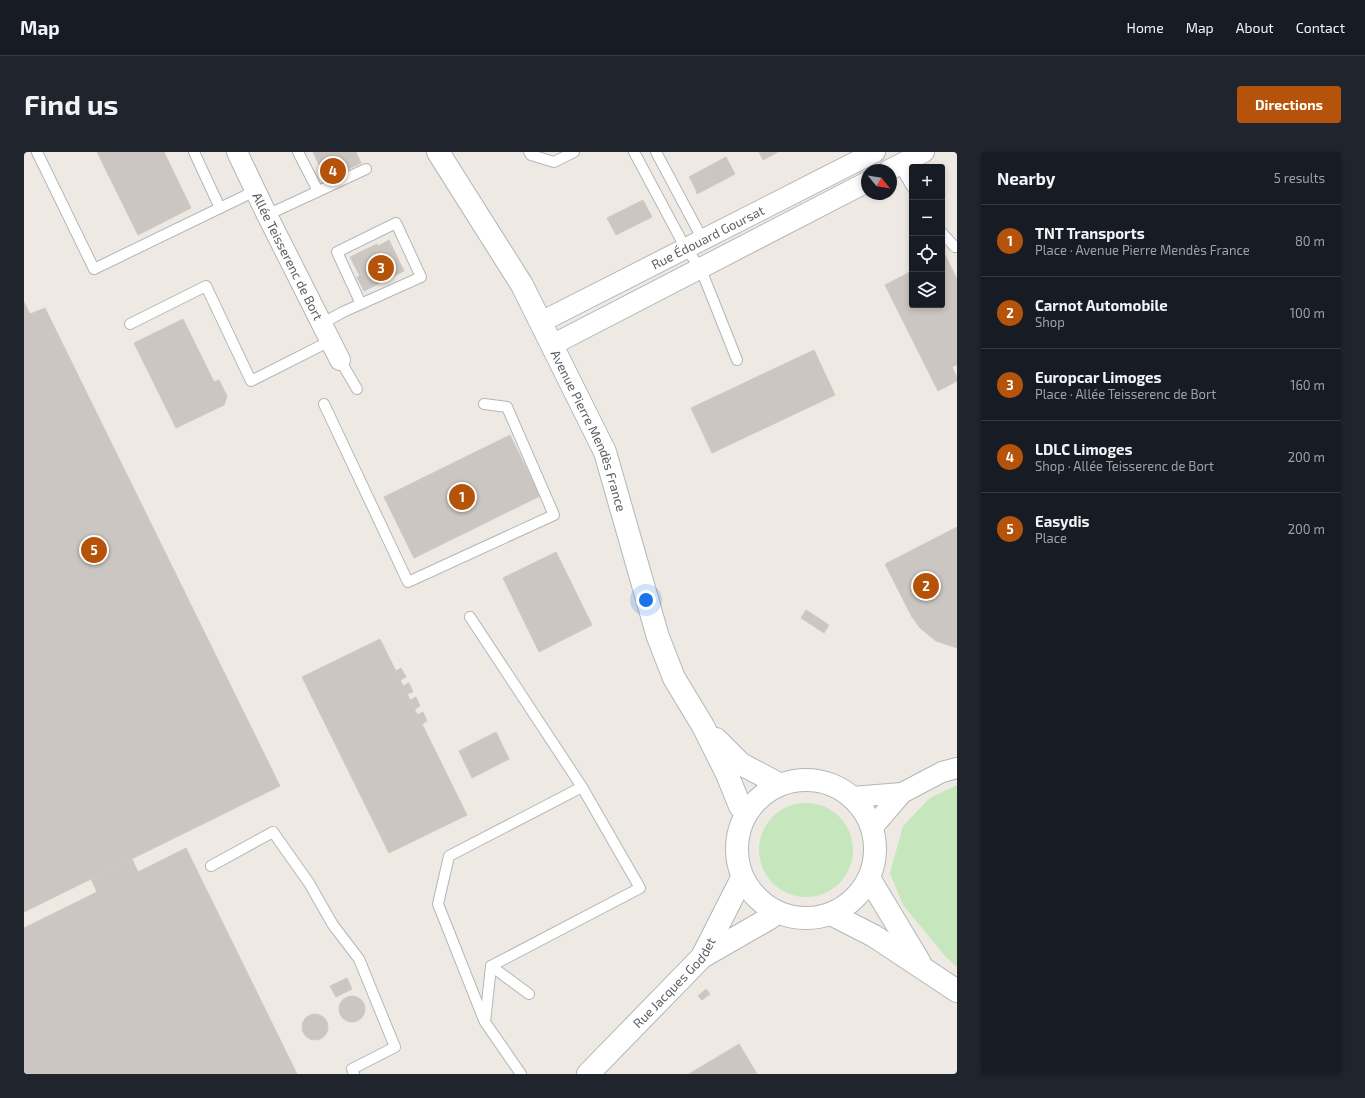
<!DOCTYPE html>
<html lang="en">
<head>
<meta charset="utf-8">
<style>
  body { margin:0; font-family:"Exo 2",sans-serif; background:#20242c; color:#f1f3f6 }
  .controls { position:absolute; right:12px; top:12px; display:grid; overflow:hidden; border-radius:4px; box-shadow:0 2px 6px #0003 }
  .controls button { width:36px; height:36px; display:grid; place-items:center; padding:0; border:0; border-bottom:1px solid #363941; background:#171b24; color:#f1f3f6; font:20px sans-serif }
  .compass { position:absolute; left:837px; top:12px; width:36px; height:36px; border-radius:50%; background:#171b24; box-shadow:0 2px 6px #0003; rotate:120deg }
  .you { position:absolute; left:622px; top:448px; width:14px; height:14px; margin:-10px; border:3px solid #fff; border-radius:50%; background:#1a73e8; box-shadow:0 0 0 6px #1a73e833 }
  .badge { display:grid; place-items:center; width:26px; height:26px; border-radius:50%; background:#b45309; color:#fff; font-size:13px; font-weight:700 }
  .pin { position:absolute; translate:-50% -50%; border:2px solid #fff; box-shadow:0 1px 4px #0006 }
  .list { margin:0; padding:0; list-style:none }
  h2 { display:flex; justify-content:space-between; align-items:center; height:52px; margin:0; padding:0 16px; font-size:17px }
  h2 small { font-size:13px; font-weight:400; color:#9ea1a6 }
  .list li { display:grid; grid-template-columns:26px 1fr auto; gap:12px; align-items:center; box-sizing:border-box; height:72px; padding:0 16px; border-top:1px solid #363941 }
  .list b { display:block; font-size:15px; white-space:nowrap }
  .list p { margin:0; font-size:13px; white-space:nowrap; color:#9ea1a6 }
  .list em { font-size:13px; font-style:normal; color:#9ea1a6 }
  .icon { flex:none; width:22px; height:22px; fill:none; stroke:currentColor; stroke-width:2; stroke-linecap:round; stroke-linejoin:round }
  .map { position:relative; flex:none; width:933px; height:922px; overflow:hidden; border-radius:4px }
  header { display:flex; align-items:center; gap:24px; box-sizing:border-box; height:56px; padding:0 20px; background:#171b24; border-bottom:1px solid #363941 }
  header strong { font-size:19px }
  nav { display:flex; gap:22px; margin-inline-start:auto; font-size:14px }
  .intro { display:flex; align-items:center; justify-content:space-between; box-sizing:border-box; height:96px; padding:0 24px }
  h1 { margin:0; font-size:28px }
  .button { padding:10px 18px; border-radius:4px; background:#b45309; color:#fff; font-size:14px; font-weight:700 }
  main { display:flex; gap:24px; padding:0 24px }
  aside { flex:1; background:#171b24; border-radius:4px; box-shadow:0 2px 6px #0003 }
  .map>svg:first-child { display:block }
</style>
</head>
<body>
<header>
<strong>Map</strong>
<nav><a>Home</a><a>Map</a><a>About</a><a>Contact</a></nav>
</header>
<div class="intro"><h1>Find us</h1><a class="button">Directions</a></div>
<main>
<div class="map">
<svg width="933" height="922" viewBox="0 0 933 922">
  <rect width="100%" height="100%" fill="#eee9e2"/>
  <g fill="#c6e7bd">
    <polygon points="933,633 933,815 922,805 879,753 866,721 879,674 906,646"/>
    <circle cx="782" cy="698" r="47"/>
  </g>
  <g fill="#cbc6c1" stroke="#d3c9c0">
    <polygon points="73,0 140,0 167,56 114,83"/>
    <polygon points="289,0 332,0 337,11 302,28"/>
    <polygon points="735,0 754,0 739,8"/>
    <polygon points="702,5 711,22 673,42 672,38 689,29 684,19 667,28 665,25"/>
    <polygon points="684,19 689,29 672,38 667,28"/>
    <polygon points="619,48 628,65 592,83 583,66"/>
    <polygon points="365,88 380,119 340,139 333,125 338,123 333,111 334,106 338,103"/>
    <polygon points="353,92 354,94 338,103 334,106 333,111 338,123 336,124 326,105"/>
    <polygon points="921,103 933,127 933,213 928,215 933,225 933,229 914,239 861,133 888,119 888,153 918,153 918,104"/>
    <polygon points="0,150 6,162 21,156 256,634 0,760"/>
    <polygon points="159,167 190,230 195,228 203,244 200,253 152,276 110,191"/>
    <polygon points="790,198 811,243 688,301 667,256"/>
    <polygon points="486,283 516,344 390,406 360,345"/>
    <polygon points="933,375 933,496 912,489 896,476 888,465 861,412"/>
    <polygon points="532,400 568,473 515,500 479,426"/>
    <polygon points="782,458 805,473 800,481 777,466"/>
    <polygon points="356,487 443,663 365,701 278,525"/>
    <polygon points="377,516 382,525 376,528 372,519"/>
    <polygon points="385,531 389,540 383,542 379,534"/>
    <polygon points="392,545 396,554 391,557 386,548"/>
    <polygon points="399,560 403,569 398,572 393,563"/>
    <polygon points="472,580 485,607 448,626 435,599"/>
    <polygon points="162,696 273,922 0,922 0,776 73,740 67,727 108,707 114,720"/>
    <polygon points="323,826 328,837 312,845 306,834"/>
    <polygon points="682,837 686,842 678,848 674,844"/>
    <circle cx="328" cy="857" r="13"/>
    <circle cx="291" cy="875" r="13"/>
    <polygon points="715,892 733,922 665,922"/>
  </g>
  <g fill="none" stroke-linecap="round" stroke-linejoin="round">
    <defs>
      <g id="lane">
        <polyline points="13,0 70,117 231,39"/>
        <polyline points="170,0 196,56"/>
        <polyline points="274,0 294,39"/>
        <polyline points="505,0 507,3 530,10 550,0"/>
        <polyline points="610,0 662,97 676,115 713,208"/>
        <polyline points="632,0 679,88"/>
        <polyline points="875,13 888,35"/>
        <polyline points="243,63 342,17"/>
        <polyline points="918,81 931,95 933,94"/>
        <polyline points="106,172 182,134 227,229 306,189"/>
        <polyline points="297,172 319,160 397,125 372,71 313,100 337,152"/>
        <polyline points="316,208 333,237"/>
        <polyline points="300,252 384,430 530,363 483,255 460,252"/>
        <polyline points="446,465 558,635 616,736 467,814 461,870 497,922"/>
        <polyline points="187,714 249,680 285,731 309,773 335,807 371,895 328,917 330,922"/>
        <polyline points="467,814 505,842"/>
        <polyline points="460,868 414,752 425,704 558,635"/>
      </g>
      <g id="street">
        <path id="s1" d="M213,0l30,63 73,145"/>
        <polyline points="865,18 900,0"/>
        <path id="s2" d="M517,170l334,-170"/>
        <polyline points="528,193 843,30"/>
        <polyline points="828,645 878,641"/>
        <polyline points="848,676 878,641 918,620 933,616"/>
      </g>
      <g id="secondary">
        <path id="s3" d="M414,0l84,133 83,167 53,185 16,41 29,48 24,48 13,32 6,7"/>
        <polyline points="692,587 717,612 755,632"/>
        <circle cx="782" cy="697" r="69"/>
        <polyline points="845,726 896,811"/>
        <polyline points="807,762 850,784 933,839"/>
        <polyline points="678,805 746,766 752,760"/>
        <path id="s4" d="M564,922l114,-117 40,-79"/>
      </g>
    </defs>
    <use href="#lane" stroke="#b3b7ba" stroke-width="12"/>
    <use href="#street" stroke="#b3b7ba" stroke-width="22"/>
    <use href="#secondary" stroke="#b1b7bb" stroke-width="24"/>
    <use href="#lane" stroke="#fff" stroke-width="10"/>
    <use href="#street" stroke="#fff" stroke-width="20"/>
    <use href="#secondary" stroke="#fff" stroke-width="22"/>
  </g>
  <g text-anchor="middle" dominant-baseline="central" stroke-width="3" stroke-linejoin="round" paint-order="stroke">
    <g font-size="13" fill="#5a6164" stroke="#fff">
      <text stroke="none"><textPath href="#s2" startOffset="187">Rue Édouard Goursat</textPath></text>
      <text stroke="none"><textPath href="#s1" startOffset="116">Allée Teisserenc de Bort</textPath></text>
      <text stroke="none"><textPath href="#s3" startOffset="318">Avenue Pierre Mendès France</textPath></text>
      <text stroke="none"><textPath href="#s4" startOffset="126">Rue Jacques Goddet</textPath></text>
    </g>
  </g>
</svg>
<div class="controls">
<button>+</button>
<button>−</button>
<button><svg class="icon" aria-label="locate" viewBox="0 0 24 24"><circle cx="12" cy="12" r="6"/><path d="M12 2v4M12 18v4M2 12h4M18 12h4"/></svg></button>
<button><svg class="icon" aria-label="layers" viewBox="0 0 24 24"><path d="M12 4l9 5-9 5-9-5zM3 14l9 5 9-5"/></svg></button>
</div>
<svg class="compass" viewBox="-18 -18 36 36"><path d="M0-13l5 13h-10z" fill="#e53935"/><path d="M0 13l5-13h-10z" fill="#9ea1a6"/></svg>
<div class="you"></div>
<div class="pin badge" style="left:438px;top:345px">1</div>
<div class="pin badge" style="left:902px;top:434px">2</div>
<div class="pin badge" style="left:357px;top:116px">3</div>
<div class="pin badge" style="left:309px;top:19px">4</div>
<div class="pin badge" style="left:70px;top:398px">5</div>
</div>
<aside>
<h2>Nearby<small>5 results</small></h2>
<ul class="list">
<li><span class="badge">1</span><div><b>TNT Transports</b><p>Place · Avenue Pierre Mendès France</p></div><em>80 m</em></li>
<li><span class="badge">2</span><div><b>Carnot Automobile</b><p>Shop</p></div><em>100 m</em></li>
<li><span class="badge">3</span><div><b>Europcar Limoges</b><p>Place · Allée Teisserenc de Bort</p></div><em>160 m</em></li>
<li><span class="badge">4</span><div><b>LDLC Limoges</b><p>Shop · Allée Teisserenc de Bort</p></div><em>200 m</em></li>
<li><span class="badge">5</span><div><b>Easydis</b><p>Place</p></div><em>200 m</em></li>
</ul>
</aside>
</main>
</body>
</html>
